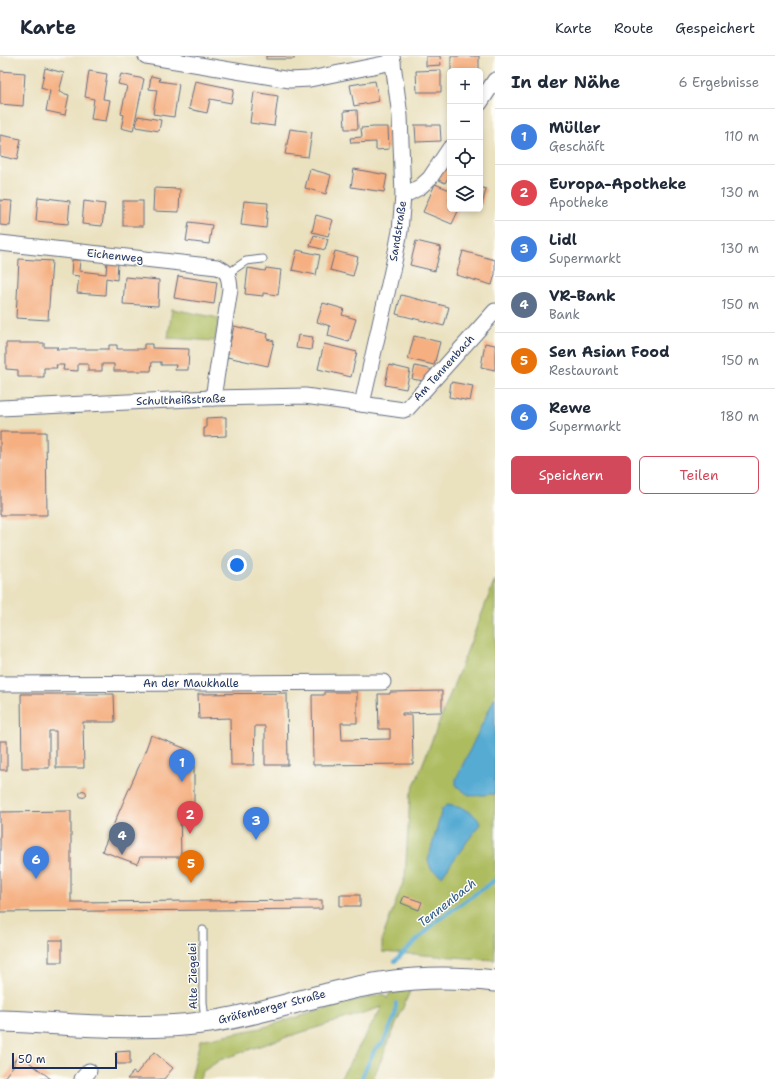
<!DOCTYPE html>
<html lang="de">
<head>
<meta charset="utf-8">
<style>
  body { margin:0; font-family:"Shantell Sans",sans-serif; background:#f6f6f7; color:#1f2937 }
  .controls { position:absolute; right:12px; top:12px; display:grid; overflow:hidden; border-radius:6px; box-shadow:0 2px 6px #0003 }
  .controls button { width:36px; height:36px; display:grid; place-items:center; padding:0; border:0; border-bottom:1px solid #e0e1e3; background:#fff; color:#1f2937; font:20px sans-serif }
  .scale { position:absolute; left:12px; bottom:10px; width:105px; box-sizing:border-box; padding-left:4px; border:2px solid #1b2f5e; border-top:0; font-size:11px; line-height:14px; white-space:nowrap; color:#1b2f5e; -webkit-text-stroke:3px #fdfcf7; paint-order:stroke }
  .you { position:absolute; left:237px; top:509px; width:14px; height:14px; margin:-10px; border:3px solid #fff; border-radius:50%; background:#1a73e8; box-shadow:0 0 0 6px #1a73e833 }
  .badge { display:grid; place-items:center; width:26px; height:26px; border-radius:50%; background:#d1495b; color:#fff; font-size:13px; font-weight:700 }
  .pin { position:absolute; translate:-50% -33px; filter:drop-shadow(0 1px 2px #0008) }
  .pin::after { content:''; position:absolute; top:21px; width:14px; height:12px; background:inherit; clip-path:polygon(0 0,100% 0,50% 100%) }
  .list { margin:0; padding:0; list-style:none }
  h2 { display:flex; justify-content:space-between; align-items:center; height:52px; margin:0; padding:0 16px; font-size:17px }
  h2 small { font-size:13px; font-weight:400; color:#747a83 }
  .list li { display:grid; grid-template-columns:26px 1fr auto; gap:12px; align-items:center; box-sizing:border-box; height:56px; padding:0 16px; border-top:1px solid #e0e1e3 }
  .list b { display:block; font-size:15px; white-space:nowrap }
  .list p { margin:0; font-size:13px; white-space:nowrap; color:#747a83 }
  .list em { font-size:13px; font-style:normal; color:#747a83 }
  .actions { display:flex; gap:8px; padding:12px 16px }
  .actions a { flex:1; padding:9px 0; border:1px solid #d1495b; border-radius:6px; text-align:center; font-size:14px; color:#d1495b }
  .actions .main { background:#d1495b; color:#fff }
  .icon { flex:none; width:22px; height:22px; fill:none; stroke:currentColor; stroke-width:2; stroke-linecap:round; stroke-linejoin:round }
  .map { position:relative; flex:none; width:495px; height:1023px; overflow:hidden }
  header { display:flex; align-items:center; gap:24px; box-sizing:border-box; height:56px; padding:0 20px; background:#fff; border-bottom:1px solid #e0e1e3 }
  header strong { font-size:19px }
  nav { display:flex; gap:22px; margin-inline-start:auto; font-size:14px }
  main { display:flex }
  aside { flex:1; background:#fff }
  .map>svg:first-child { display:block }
</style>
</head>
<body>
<header>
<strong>Karte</strong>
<nav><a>Karte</a><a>Route</a><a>Gespeichert</a></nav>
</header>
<main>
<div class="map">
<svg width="495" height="1023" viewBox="0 0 495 1023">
  <rect width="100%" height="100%" fill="#fdfcf7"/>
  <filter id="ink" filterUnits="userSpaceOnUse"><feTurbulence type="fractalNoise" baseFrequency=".025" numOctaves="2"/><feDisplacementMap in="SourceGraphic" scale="8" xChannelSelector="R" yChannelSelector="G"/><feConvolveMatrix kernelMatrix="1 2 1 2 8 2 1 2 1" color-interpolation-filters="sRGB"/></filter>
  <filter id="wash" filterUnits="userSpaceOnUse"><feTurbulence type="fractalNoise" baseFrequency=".012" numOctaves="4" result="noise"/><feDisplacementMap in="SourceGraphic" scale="16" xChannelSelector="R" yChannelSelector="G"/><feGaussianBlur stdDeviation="0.9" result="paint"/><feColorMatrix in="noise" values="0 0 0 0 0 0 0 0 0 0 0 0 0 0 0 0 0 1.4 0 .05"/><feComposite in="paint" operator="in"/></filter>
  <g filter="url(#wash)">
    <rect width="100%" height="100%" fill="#eae1bf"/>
    <g fill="#adbc5e" stroke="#64765e">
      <polygon points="172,253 219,262 215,285 168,282"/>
      <polygon points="495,524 495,904 382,896 382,883 405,821 410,740"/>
      <polygon points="410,935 373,1023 340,1023 382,951 271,986 220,1004 202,1016 200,1023 191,1023 200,984 261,972 349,946 384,938 387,943 390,937"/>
    </g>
    <g fill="#57abd3" stroke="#396d98">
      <path d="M495,641v97c-20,0 -21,8 -39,-9v-6z"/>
      <path d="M447,749c11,1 30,7 33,19l-38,52 -11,-7 -3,-9 14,-51z"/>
    </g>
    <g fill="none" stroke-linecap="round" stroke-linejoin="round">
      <g stroke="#57abd3" stroke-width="4">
        <polyline points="395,905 438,864 495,824"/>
        <polyline points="361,1023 375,993 383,987 395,960 396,947"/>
      </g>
    </g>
    <g id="blocks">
      <g fill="#f5af80">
        <rect x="266" y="0" width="28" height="3"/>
        <polygon points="426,0 440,0 441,9 426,10"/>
        <rect x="451" y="0" width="28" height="15"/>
        <polygon points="45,12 64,17 59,36 69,39 65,59 46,55 50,35 41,32"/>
        <polygon points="441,14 441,36 417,36 416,15"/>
        <polygon points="0,15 25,17 23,50 0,48"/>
        <polygon points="89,15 107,18 103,43 110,44 106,65 91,63 94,43 85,41"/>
        <polygon points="121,18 144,23 133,75 121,72 124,59 121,58 127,30 118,28"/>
        <polygon points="151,20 160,22 159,25 179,28 174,61 153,58 157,34 149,33"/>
        <polygon points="195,25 234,33 231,47 210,43 207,57 189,53"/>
        <polygon points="375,25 379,45 354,50 350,29"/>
        <polygon points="254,36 278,40 274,70 250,67"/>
        <polygon points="357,54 358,73 345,73 344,55"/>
        <polygon points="138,60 161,64 159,75 136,71"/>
        <polygon points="415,69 440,69 441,85 416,86"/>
        <polygon points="374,71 388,71 389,93 376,94 376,86 351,87 350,82 362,81 361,72"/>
        <polygon points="290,73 312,76 308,101 285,98"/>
        <polygon points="0,79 21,83 17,104 0,100"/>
        <polygon points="443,111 450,114 450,118 445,127 437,123"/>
        <polygon points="310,113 331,119 326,138 305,132"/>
        <polygon points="354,113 387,119 384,136 351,131"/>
        <polygon points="435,128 450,134 449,145 450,146 450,153 459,153 452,168 423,156"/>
        <polygon points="480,131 486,133 482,149 480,148"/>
        <polygon points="154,132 180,133 179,156 153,155"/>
        <polygon points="38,141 70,145 68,168 36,165"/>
        <polygon points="0,144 12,145 10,170 0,169"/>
        <polygon points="84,145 105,148 102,170 82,168"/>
        <rect x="123" y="145" width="20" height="25"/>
        <polygon points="244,145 268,147 266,172 241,169"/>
        <polygon points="316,159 333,164 328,180 312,176"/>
        <polygon points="189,166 212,169 209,188 186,185"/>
        <polygon points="314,179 328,183 325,194 310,190"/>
        <polygon points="416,185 441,191 435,215 410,209"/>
        <polygon points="297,194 320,199 316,219 292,214"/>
        <polygon points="335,195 358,201 353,220 330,214"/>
        <polygon points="463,195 495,204 495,218 492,229 456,219"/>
        <polygon points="19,203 52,205 48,264 16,262"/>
        <polygon points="72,204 80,204 79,215 106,218 107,205 118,205 117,224 106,222 105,239 77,237 79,220 71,219"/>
        <polygon points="248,212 265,215 266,212 281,214 278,239 263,237 263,240 245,238"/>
        <polygon points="178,220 217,226 214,248 174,242"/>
        <polygon points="125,221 159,224 158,250 123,248"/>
        <polygon points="401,239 449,251 444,270 396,258"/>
        <polygon points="323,247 344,253 342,259 356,263 349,286 328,280 330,270 317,266"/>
        <polygon points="234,270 268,278 267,283 274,285 268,310 227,301"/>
        <polygon points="298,279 313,281 311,294 296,292"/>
        <polygon points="414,280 440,286 434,309 408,303"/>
        <polygon points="6,287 44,287 44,291 58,291 56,293 109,293 109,289 117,289 117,293 144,293 144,288 152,288 152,292 189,293 188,314 175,314 176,309 161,309 161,306 152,306 151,315 114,315 114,308 102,308 102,315 88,315 88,308 78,308 78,315 63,314 64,309 56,309 57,312 44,312 44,321 18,321 18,314 6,313"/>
        <polygon points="485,287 495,289 495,314 481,311"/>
        <polygon points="324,288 357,296 351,321 318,313"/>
        <polygon points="389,309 410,314 406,333 385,329"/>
        <polygon points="415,310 434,314 424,325 412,323"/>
        <polygon points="451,326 473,330 470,345 449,341"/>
        <polygon points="226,361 226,380 204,381 204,372 206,372 206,362"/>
        <polygon points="0,376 46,376 47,459 0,459"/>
        <polygon points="442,635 442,656 402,657 402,659 412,659 413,708 313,709 312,639 324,639 324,636 357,636 357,667 341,667 342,684 390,683 390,673 379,673 378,638 390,638 390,636"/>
        <polygon points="287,637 288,709 265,709 265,670 255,670 254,709 231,709 230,662 199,663 198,638"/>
        <polygon points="21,638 114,638 115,666 83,666 84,712 56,712 56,675 49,675 49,712 22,712"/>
        <polygon points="151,679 184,692 194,699 194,754 180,754 181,801 140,801 137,808 102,795 143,701"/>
        <rect x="0" y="685" width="7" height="29"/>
        <circle cx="83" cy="738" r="3.5"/>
        <polygon points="71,755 71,846 322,844 322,853 0,856 0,756"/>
        <rect x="340" y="839" width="20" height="11"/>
        <polygon points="404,840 422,846 419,854 401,847"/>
        <rect x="49" y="884" width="13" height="22"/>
        <polygon points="130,995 130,1008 117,1008 116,996"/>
        <polygon points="154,996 173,1012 164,1023 127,1023 133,1016 136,1018"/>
        <polygon points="19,999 22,999 29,1004 29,1006 51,1023 3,1023 14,1009 14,1005"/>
      </g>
    </g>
  </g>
  <g filter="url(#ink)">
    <use href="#blocks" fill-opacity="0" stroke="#636d80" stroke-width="1"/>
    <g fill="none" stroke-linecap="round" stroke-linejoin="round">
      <defs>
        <g id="lane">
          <polyline points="227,218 246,205 263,203"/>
          <polyline points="203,874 203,946 205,964"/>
        </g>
        <g id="street">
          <polyline points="146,0 290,24 310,23 393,6"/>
          <polyline points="480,47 495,24"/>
          <polyline points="403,140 420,131 430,122 450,92"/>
          <path d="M0,187l217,24c12,4 12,11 13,22l-17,109"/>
          <polyline points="362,348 394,206 400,175 403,140 400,60 392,0"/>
          <polyline points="0,352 213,342 305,340 403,354 408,352 495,255"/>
          <polyline points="0,628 383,626"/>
          <polyline points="82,1023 89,1015"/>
        </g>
        <path id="secondary" d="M0,965c20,0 40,2 61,3 49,3 99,5 148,-2 43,-6 84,-20 127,-30 56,-14 102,-17 159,-11"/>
      </defs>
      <use href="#lane" stroke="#636d80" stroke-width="9"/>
      <use href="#street" stroke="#636d80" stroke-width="17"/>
      <use href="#secondary" stroke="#636d80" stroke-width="23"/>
      <use href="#lane" stroke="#fff" stroke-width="7"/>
      <use href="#street" stroke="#fff" stroke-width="15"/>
      <use href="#secondary" stroke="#fff" stroke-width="21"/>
    </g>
  </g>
  <g text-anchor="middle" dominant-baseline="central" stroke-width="3" stroke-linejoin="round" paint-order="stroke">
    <g font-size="11" fill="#1b2f5e" stroke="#fdfcf7">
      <text transform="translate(398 175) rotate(-81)">Sandstraße</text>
      <text transform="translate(115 200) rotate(6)">Eichenweg</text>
      <text transform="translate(444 312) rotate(-48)">Am Tennenbach</text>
      <text transform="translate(181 344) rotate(-2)">Schultheißstraße</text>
      <text x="191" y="627">An der Maukhalle</text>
      <text transform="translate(193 920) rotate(-91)">Alte Ziegelei</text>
      <text transform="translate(272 951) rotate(-14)">Gräfenberger Straße</text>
    </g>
    <g font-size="12" font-style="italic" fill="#305a87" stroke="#fdfcf7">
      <text transform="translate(447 847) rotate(-38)">Tennenbach</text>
    </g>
  </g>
</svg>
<div class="controls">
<button>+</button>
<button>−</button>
<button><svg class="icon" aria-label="locate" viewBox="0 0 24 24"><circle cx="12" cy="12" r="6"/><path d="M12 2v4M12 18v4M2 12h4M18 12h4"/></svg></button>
<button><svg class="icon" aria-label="layers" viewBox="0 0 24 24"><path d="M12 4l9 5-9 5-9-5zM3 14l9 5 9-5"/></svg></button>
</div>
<div class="scale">50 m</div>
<div class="you"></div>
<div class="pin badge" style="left:182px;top:726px;background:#3f7fe0">1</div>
<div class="pin badge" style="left:190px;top:778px;background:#e0444e">2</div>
<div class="pin badge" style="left:256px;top:784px;background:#3f7fe0">3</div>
<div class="pin badge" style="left:122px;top:799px;background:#5c6f8a">4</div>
<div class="pin badge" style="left:191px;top:827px;background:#e8710a">5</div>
<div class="pin badge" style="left:36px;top:823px;background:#3f7fe0">6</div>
</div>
<aside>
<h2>In der Nähe<small>6 Ergebnisse</small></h2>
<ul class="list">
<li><span class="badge" style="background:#3f7fe0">1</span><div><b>Müller</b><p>Geschäft</p></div><em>110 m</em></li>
<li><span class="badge" style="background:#e0444e">2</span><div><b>Europa-Apotheke</b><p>Apotheke</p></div><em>130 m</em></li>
<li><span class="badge" style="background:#3f7fe0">3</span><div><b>Lidl</b><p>Supermarkt</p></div><em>130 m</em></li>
<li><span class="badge" style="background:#5c6f8a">4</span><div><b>VR-Bank</b><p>Bank</p></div><em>150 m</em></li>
<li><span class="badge" style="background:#e8710a">5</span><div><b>Sen Asian Food</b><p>Restaurant</p></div><em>150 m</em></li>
<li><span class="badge" style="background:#3f7fe0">6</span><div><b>Rewe</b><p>Supermarkt</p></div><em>180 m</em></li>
</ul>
<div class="actions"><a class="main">Speichern</a><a>Teilen</a></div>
</aside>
</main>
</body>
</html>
